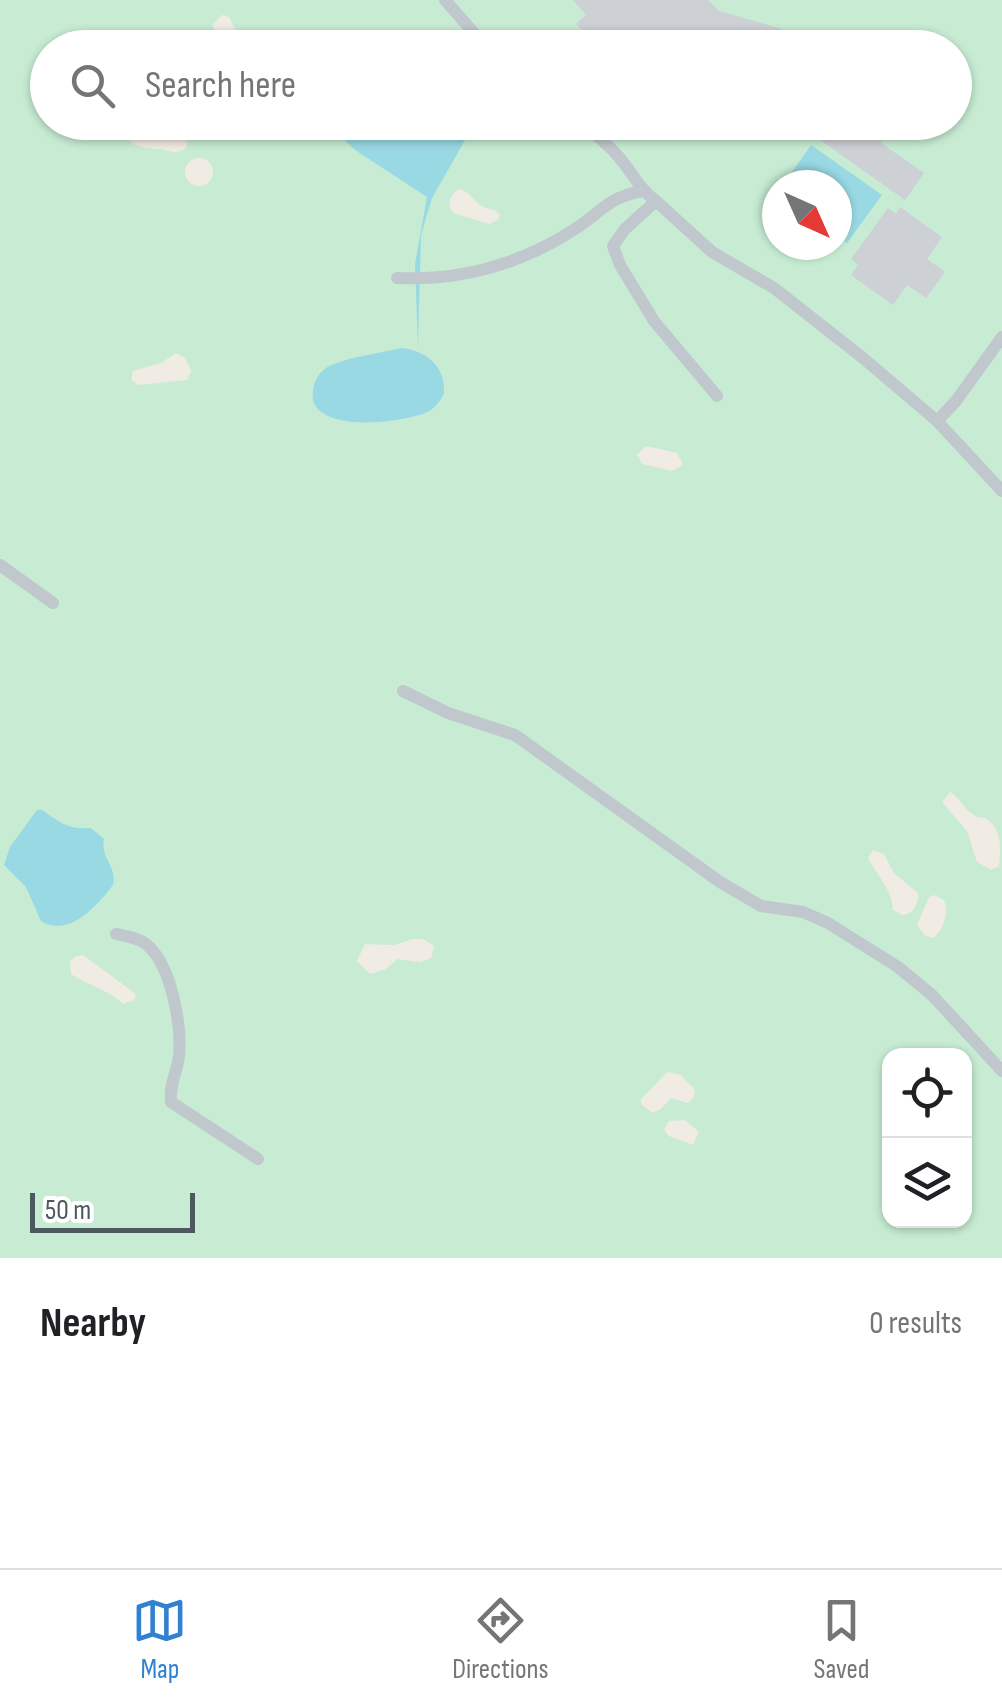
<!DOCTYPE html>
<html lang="en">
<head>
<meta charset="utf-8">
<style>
  body { margin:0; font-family:"Sofia Sans Condensed",sans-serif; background:#f6f6f6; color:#202124 }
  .controls { position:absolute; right:30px; bottom:30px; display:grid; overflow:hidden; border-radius:20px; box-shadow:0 2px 8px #0004 }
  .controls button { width:90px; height:90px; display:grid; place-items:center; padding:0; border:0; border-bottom:2px solid #e0e0e0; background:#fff; color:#202124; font:50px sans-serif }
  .compass { position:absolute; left:762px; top:170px; width:90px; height:90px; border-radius:50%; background:#fff; box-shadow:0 2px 8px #0004; rotate:135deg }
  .scale { position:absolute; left:30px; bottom:25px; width:165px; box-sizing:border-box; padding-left:10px; border:5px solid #4c575e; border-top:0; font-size:28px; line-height:35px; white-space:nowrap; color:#4c575e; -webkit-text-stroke:8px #fff; paint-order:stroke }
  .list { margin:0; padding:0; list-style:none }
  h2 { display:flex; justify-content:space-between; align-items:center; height:130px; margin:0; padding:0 40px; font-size:42px }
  h2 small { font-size:32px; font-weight:400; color:#757577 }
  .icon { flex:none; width:55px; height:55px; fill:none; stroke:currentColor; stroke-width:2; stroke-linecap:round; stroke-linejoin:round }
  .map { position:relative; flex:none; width:1002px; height:1258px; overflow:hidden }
  .search { position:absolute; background:#fff; box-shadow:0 2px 8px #0004; left:30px; right:30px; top:30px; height:110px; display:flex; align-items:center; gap:25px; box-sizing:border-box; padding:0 35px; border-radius:55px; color:#757577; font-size:38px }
  .sheet { height:310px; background:#fff }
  nav { display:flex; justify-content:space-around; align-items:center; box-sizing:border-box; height:140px; border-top:2px solid #e0e0e0; background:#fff; font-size:28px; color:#757577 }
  nav a { display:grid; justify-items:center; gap:5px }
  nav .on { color:#3081d1 }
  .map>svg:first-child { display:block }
</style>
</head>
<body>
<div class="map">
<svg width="1002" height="1258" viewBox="0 0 1002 1258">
  <rect width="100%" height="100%" fill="#f4f3f3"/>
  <path fill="#c7ecd3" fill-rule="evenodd" d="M0,0h1002v1258h-1002zM48,48h906v74h-906zM777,185h60v60h-60zM890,1056h74v164h-74z"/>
  <g fill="#f0ebe3">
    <polygon points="222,15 229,17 240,39 233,47 223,46 212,25"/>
    <path d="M124,122c24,0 49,-2 64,21l-3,6c-11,6 -13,1 -25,0 -20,-1 -36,-2 -36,-27z"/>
    <circle cx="199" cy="172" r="14"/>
    <path d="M460,189c11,4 13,12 22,17 8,5 12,1 18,9l-1,4 -9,5 -34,-10 -5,-4c-4,-9 1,-18 9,-21z"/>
    <polygon points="176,353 185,358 191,371 187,380 139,385 131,380 133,371 161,363"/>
    <polygon points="646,446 677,453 683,465 672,471 642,464 637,455"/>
    <path d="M950,792c10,5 14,18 24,23 9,6 6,-1 15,6 13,8 12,33 10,45l-8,4 -14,-8 -10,-31 -25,-29z"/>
    <path d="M873,850l11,4 10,19 24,20c1,10 -5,22 -16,22l-9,-5c-2,-23 -14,-31 -25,-52z"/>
    <path d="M934,895l10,5c5,11 0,31 -11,38l-9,-3 -7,-10 12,-28z"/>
    <polygon points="413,939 423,939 434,946 431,958 420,962 397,959 386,969 370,974 357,961 365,944 394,945"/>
    <path d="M83,955l53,39 -2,6 -11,4c-15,-15 -35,-18 -52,-30l-1,-13 6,-5z"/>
    <polygon points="667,1072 681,1075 695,1090 694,1097 688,1103 671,1098 661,1109 652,1113 641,1104 641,1099"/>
    <polygon points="685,1120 699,1132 693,1145 669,1136 664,1130 669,1121"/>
  </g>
  <g fill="#99d9e4">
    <polygon points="327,123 466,123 468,135 432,198 421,235 418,348 415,264 427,197 355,150"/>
    <polygon points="811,145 882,195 847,243 837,236 837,185 790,185 785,182"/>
    <path d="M402,348c25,3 44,19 42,46 -4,7 -8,13 -15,17 -24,13 -130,25 -115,-25 2,-10 10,-19 20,-22 21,-8 46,-11 68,-16z"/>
    <path d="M37,810h5c19,13 26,20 49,18l13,11c-4,19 14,29 9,46 -16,21 -44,53 -72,36l-15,-34 -22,-22 6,-18z"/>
  </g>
  <g fill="#cdd0d4">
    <polygon points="573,0 708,0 719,11 782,29 776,48 584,48 581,29 576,24 586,15"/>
    <polygon points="652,122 677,122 664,135"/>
    <polygon points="795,122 851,122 865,132 868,128 883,140 881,143 924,173 905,200"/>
    <polygon points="900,207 942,237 927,259 945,272 926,298 907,285 893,305 851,275 858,265 851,259 888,208 896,214"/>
  </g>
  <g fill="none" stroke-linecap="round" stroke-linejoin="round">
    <g stroke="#c0c7cd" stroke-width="12">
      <polyline points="445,0 487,48"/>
      <path d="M580,122c13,11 27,21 38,34 14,16 21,33 38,45l-31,28 -12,17 7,19 34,56 63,75"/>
      <polyline points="656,201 712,252 774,288 863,358 937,421 1002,491"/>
      <path d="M397,278c65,3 124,-14 178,-49 26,-17 34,-32 67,-38"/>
      <polyline points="937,421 956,401 1002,337"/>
      <polyline points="0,565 53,603"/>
      <polyline points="403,691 448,713 515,735 720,882 761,906 803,912 828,923 898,967 932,995 1002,1071"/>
      <path d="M116,934c10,2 22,4 30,10 25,20 36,81 33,112 -2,17 -10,28 -8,46l87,57"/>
    </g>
  </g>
</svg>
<div class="controls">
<button><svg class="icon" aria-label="locate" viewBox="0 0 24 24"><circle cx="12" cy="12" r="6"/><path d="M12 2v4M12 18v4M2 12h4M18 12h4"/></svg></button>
<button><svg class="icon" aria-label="layers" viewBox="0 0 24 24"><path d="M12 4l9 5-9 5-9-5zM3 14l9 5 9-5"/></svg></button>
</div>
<svg class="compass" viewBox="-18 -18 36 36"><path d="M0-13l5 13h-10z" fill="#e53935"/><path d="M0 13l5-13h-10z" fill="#757577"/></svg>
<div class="scale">50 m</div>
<div class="search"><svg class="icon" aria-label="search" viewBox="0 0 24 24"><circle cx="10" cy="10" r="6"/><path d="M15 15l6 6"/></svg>Search here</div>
</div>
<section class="sheet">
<h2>Nearby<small>0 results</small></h2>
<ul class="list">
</ul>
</section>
<nav>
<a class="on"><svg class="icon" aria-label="map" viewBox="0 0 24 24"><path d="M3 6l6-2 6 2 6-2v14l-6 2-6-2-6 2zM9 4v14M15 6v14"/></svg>Map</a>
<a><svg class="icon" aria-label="directions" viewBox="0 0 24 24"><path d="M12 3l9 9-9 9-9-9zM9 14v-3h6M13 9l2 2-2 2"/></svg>Directions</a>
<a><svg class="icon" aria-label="saved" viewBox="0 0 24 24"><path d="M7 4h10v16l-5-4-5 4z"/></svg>Saved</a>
</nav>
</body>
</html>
